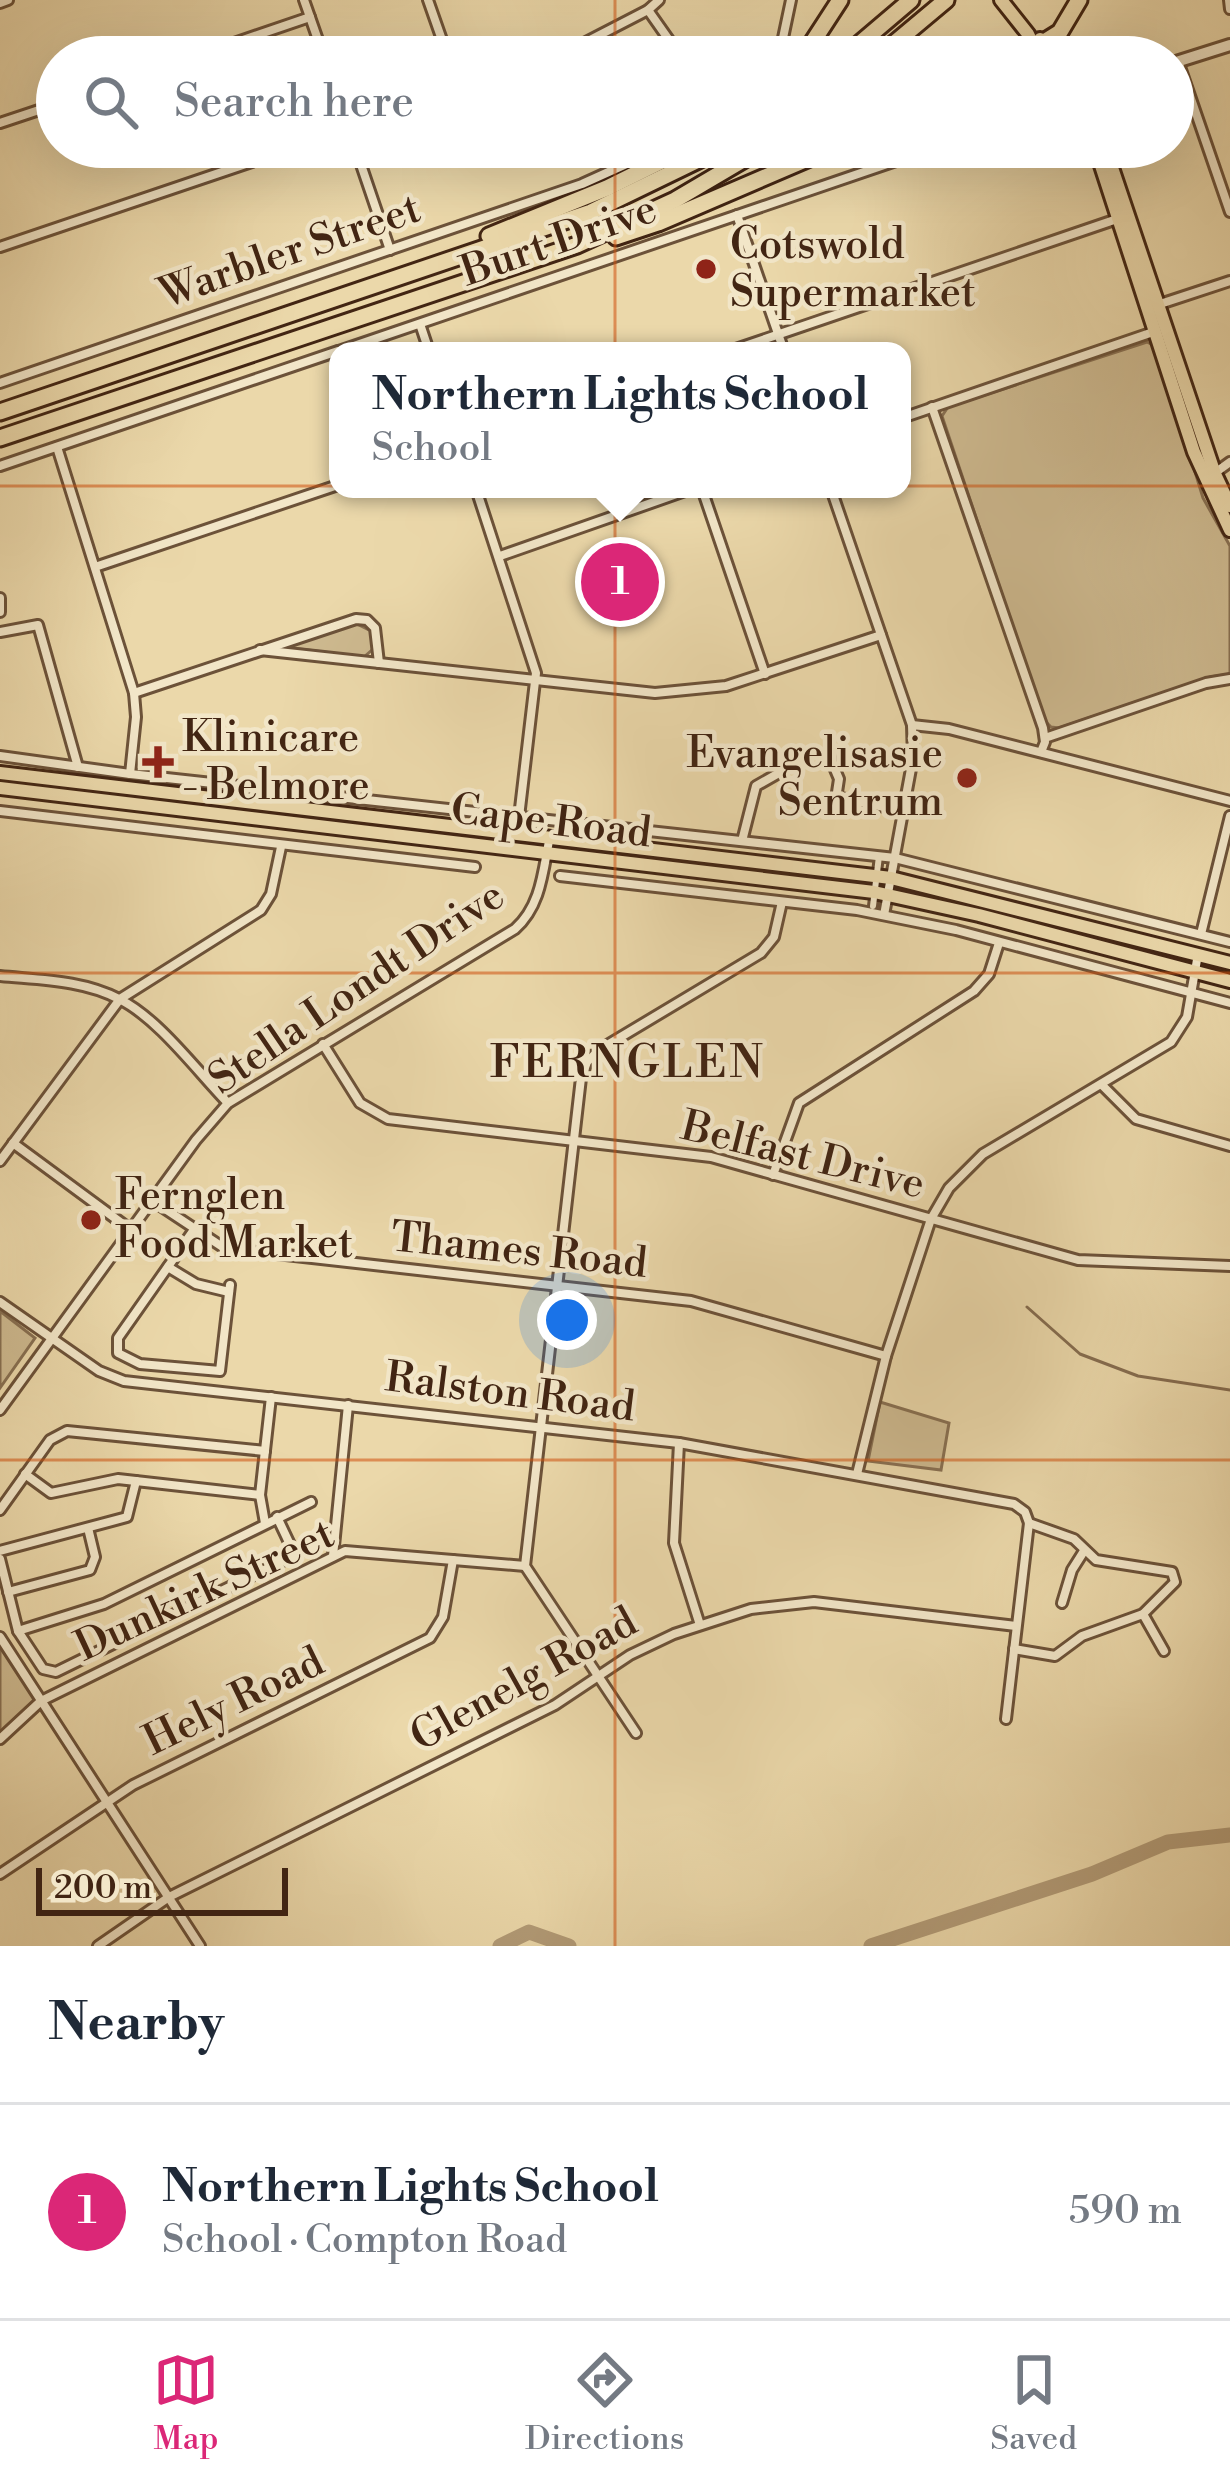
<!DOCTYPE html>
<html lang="en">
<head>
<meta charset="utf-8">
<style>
  body { margin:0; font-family:"Libre Bodoni",serif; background:#f2f2f3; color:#1f2937 }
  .scale { position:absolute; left:36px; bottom:30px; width:252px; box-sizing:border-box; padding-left:12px; border:6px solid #422513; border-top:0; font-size:33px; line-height:42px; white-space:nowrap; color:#422513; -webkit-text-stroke:9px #f2e6c8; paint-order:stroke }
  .you { position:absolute; left:567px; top:1320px; width:42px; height:42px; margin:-30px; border:9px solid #fff; border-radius:50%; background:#1a73e8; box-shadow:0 0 0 18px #1a73e833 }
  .badge { display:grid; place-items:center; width:78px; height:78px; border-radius:50%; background:#db2777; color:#fff; font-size:39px; font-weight:700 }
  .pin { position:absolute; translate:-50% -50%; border:6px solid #fff; box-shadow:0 3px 12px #0006 }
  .popup { position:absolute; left:329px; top:342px; width:582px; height:156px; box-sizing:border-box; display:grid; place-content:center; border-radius:24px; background:#fff; filter:drop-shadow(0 3px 9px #0005); font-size:39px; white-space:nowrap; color:#747a83 }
  .popup b { font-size:45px; color:#1f2937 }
  .popup::after { content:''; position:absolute; left:50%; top:100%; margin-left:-24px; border:24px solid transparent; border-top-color:#fff }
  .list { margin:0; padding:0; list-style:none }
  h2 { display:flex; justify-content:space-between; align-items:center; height:156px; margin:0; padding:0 48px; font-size:51px }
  h2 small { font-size:39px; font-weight:400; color:#747a83 }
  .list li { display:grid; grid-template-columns:78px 1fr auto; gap:36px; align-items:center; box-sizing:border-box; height:216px; padding:0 48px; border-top:3px solid #e0e1e3 }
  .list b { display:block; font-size:45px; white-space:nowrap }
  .list p { margin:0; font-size:39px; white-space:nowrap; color:#747a83 }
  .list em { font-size:39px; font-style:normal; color:#747a83 }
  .icon { flex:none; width:66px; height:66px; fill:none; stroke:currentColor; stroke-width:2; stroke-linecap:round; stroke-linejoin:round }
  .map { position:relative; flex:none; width:1230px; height:1946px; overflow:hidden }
  .search { position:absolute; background:#fff; box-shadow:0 12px 48px #0002; left:36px; right:36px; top:36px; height:132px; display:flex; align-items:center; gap:30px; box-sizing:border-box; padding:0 42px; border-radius:66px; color:#747a83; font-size:45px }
  .sheet { height:372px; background:#fff }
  nav { display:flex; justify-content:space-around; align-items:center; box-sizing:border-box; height:168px; border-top:3px solid #e0e1e3; background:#fff; font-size:33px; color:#747a83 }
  nav a { display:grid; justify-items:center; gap:6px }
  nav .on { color:#db2777 }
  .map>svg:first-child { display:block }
</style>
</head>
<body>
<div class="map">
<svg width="1230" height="1946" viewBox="0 0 1230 1946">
  <rect width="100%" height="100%" fill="#ebd8aa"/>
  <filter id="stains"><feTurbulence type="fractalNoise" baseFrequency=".00167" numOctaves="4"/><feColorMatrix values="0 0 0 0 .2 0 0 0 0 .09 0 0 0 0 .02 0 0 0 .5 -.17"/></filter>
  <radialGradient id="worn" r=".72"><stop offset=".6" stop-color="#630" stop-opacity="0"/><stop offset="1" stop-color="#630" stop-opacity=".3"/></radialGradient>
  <g fill="#ceba90" stroke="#887052" stroke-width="3">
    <polygon points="1147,342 1153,345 1162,364 1203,498 1230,546 1230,674 1210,677 1059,728 1051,727 1044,720 942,416 948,407"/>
    <polygon points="355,623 371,631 373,649 364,657 284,647"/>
    <polygon points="0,1311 35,1338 0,1388"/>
    <polygon points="880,1402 949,1423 941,1470 868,1461"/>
    <polygon points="0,1642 38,1699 0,1735"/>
  </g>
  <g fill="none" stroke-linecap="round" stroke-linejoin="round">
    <polyline stroke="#856c4f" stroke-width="3" points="1027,1307 1080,1354 1138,1376 1230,1390"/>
    <g stroke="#b29b77" stroke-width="15">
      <polyline points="500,1946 529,1932 569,1946"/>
      <polyline points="871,1946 1092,1874 1168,1842 1230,1835"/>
    </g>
    <defs>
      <polyline id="pedestrian" points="873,906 879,856"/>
      <g id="minor">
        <polyline points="304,0 324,57"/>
        <polyline points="428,0 448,57"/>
        <polyline points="1229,0 1230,9"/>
        <polyline points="0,3 8,0"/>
        <polyline points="648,10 681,57"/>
        <polyline points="193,57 310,17"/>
        <polyline points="557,57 648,10 659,0"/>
        <polyline points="779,57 791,0"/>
        <polyline points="1178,61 1230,212"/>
        <polyline points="0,123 57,104"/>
        <polyline points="355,147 390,250"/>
        <polyline points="737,215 784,351"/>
        <polyline points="0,247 296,147"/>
        <polyline points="1157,305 1230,281"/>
        <polyline points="420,324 429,351"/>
        <polyline points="339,351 937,147"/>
        <polyline points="730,351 1120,218"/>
        <polyline points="0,383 582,184 664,147"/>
        <polyline points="932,407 1043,728 1045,742 1041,752"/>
        <polyline points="902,418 1156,331"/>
        <polyline points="57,447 134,693 136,717 130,774"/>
        <polyline points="0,466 338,351"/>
        <polyline points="1212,475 1230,462"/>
        <polyline points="476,489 536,673 519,817"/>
        <polyline points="702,489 765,674"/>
        <polyline points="831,489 912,725 913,758 884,915"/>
        <polyline points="500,556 691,489"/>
        <polyline points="95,567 338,485"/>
        <polyline points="0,598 0,612"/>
        <polyline points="0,632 38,625 78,767"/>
        <polyline points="260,650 655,693 726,686 881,635"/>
        <polyline points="134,693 356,619 367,620 375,628 379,663"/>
        <polyline points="912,725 949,729 1230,801"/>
        <polyline points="1045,738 1206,683 1230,679"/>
        <polyline points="828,753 839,779 834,812"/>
        <polyline points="0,756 130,774 895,858 1230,942"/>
        <polyline points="837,797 903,811"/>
        <polyline points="0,811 475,867"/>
        <polyline points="742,841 756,786 786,769"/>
        <polyline points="560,876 857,910 956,930 1230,1003"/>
        <polyline points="1201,934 1230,816"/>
        <path d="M0,976c40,4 83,4 119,23 39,19 78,72 109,104"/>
        <polyline points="323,1044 360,1103 388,1119 711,1157 1078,1260 1230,1266"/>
        <polyline points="1102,1085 1136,1119 1230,1146"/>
        <polyline points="13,1143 131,1230"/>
        <polyline points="0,1161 120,999 261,910 271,894 281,847"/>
        <polyline points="773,1175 799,1103 974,991 989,974 999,943"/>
        <polyline points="153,1201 224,1248 691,1301 886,1356"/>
        <polyline points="193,1231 118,1338 118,1353 140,1364 220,1371 230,1285"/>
        <polyline points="168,1267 196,1284 229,1292"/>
        <polyline points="0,1302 99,1371 124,1381 679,1443 1014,1504 1025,1512 1029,1523 1006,1719"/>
        <path d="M0,1410l196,-270 32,-37 287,-174c27,-24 28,-60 35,-93"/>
        <polyline points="679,1443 674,1543 700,1625"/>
        <polyline points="25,1474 51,1493 118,1479 260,1495"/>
        <polyline points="857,1474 886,1356 931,1219 949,1188 983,1154 1171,1042 1187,1017 1198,954"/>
        <polyline points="311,1502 104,1604 18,1631 43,1669 56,1672 313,1546"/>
        <polyline points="0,1510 50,1440 67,1431 265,1451"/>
        <polyline points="277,1517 295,1555"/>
        <polyline points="265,1523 260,1495 271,1397"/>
        <polyline points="0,1551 127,1517 136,1481"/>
        <polyline points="333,1556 348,1405"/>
        <polyline points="0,1559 18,1631"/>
        <polyline points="8,1592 90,1570 95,1557 88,1528"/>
        <polyline points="1062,1603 1072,1570 1084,1551"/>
        <polyline points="1143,1614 1164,1651"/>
        <polyline points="0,1637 200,1946"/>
        <polyline points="1014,1649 1055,1656 1082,1636 1143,1614 1175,1582 1172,1572 1096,1560 1074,1539 1029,1523"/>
        <polyline points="636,1733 525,1566 581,1078 587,1062 599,1050 761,953 774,937 782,902"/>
        <polyline points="0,1739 41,1701 345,1551 525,1566"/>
        <polyline points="0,1874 133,1785 430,1638 443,1617 453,1560"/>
        <polyline points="98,1946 169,1897 555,1705 630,1655 674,1634 751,1609 814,1602 1016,1626"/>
      </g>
      <polyline id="tertiary" points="1173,63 1230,45"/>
      <g id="primary">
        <polyline points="1001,0 1028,34 1039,57"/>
        <polyline points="1040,39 1057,57"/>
        <polyline points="1095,147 1194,452 1230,530"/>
        <polyline points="1105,147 1215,474 1230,506"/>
        <polyline points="0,773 891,878 1230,963"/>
        <polyline points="0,788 874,892 979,915 1230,981"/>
      </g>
      <g id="motorway">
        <polyline points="803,57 840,0"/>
        <polyline points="844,57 911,0"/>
        <polyline points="878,57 946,0"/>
        <polyline points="1020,57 1060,32 1079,0"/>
        <polyline points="489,236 607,188 690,147"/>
        <polyline points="616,237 658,223 835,147"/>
        <polyline points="0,412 591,212 725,147"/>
        <polyline points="0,438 577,245 675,200 765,147"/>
      </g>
    </defs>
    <use href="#pedestrian" stroke="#6c5239" stroke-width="12"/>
    <use href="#minor" stroke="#6c5239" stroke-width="14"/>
    <use href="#tertiary" stroke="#6c5239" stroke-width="16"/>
    <use href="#primary" stroke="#422513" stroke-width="18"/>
    <use href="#motorway" stroke="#422513" stroke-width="21"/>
    <use href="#pedestrian" stroke="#f2e6c8" stroke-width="6"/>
    <use href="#minor" stroke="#f2e6c8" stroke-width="8"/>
    <use href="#tertiary" stroke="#f2e6c8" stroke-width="10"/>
    <use href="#primary" stroke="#ebd8aa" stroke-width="12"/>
    <use href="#motorway" stroke="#ebd8aa" stroke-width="15"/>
  </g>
  <path fill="none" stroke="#cf510d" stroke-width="3" stroke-opacity="0.55" d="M615,0v57M615,147v1799M0,486h1230M0,973h1230M0,1460h1230"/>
  <g fill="#8f2418" stroke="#f2e6c8" stroke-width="4.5">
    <circle cx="706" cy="269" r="12"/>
    <path d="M152 744h12v12h12v12h-12v12h-12v-12h-12v-12h12z"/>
    <circle cx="967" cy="778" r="12"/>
    <circle cx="91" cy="1220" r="12"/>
  </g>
  <g text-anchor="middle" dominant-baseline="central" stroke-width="9" stroke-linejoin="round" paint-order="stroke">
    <g font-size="42" fill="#422513" stroke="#f2e6c8">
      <text transform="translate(559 241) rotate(-19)">Burt Drive</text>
      <text transform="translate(290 252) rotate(-19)">Warbler Street</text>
      <text transform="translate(551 822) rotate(7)">Cape Road</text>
      <text transform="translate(357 988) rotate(-34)">Stella Londt Drive</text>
      <text transform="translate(803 1156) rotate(14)">Belfast Drive</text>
      <text transform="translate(519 1251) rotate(6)">Thames Road</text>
      <text transform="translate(510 1393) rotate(7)">Ralston Road</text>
      <text transform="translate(205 1591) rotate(-25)">Dunkirk Street</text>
      <text transform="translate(524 1680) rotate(-29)">Glenelg Road</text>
      <text transform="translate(234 1702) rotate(-26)">Hely Road</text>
    </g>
    <g font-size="42" fill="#422513" stroke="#f2e6c8" text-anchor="start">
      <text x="730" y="245">Cotswold<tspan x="730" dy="48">Supermarket</tspan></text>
      <text x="182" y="738">Klinicare<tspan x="182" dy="48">- Belmore</tspan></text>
      <text x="943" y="754" text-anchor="end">Evangelisasie<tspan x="943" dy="48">Sentrum</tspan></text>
      <text x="115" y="1196">Fernglen<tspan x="115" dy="48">Food Market</tspan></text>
    </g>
    <g font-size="45" letter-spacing="3" fill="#422513" stroke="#f2e6c8">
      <text x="628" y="1063">FERNGLEN</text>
    </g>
  </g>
  <rect width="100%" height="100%" filter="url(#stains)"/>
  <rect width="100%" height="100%" fill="url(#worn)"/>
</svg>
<div class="scale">200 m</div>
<div class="you"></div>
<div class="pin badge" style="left:620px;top:582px">1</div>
<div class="popup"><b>Northern Lights School</b>School</div>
<div class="search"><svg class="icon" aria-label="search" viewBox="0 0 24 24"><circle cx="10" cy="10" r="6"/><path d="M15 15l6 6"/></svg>Search here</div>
</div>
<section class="sheet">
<h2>Nearby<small></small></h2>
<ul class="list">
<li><span class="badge">1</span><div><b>Northern Lights School</b><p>School · Compton Road</p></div><em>590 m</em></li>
</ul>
</section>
<nav>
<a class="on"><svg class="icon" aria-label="map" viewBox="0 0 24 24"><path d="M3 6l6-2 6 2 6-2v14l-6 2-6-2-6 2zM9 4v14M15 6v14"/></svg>Map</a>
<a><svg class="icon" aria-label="directions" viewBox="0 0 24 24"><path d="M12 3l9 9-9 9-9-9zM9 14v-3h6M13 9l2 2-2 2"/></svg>Directions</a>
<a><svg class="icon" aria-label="saved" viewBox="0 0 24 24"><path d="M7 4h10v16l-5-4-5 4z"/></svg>Saved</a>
</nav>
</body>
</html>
